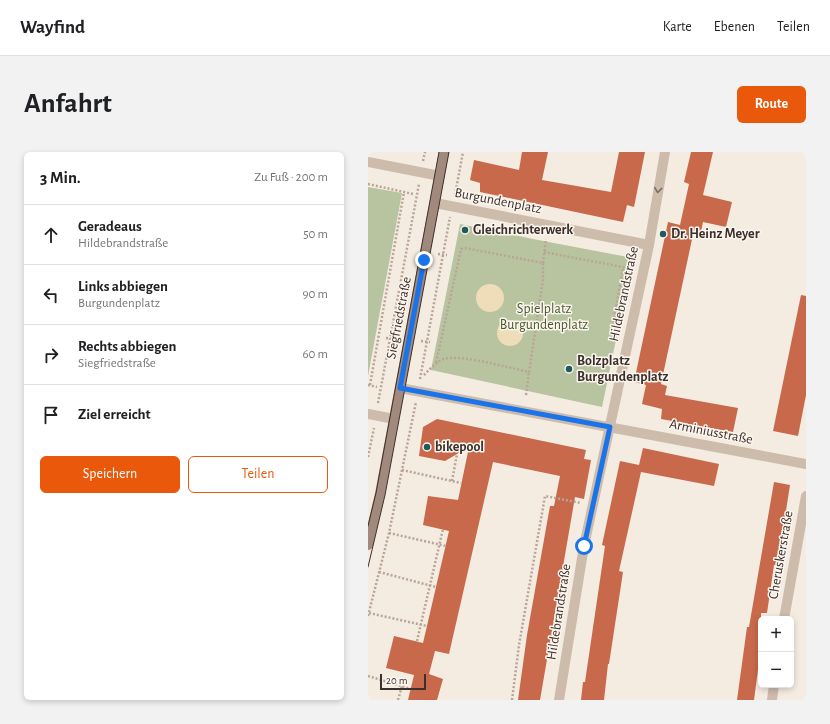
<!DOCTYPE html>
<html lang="de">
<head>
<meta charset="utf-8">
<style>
  body { margin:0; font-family:"Alegreya Sans",sans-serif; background:#f2f2f2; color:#202124 }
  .controls { position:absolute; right:12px; bottom:12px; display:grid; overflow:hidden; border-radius:6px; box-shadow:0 2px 6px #0003 }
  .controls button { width:36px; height:36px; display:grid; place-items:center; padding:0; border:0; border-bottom:1px solid #e0e0e0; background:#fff; color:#202124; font:20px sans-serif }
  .scale { position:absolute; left:12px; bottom:10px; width:46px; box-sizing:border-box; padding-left:4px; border:2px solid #3b302b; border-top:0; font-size:11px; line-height:14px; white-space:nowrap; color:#3b302b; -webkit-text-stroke:3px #fbf5ee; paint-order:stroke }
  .stop { position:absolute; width:12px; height:12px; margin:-9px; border:3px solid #1a73e8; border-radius:50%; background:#fff }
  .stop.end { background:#1a73e8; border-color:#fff; box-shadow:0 1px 4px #0008 }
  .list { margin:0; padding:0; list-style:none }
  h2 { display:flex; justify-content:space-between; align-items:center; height:52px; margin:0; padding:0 16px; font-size:17px }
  h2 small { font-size:13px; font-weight:400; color:#757577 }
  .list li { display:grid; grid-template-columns:26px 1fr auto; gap:12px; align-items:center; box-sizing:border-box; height:60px; padding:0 16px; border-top:1px solid #e0e0e0 }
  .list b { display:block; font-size:15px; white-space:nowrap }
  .list p { margin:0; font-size:13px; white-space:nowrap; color:#757577 }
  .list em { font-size:13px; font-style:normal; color:#757577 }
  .actions { display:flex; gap:8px; padding:12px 16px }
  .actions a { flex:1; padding:9px 0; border:1px solid #ea580c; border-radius:6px; text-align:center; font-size:14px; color:#ea580c }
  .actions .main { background:#ea580c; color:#fff }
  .icon { flex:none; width:22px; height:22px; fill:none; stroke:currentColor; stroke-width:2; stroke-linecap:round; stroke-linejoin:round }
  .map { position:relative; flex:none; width:438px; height:548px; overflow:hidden; border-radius:6px }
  header { display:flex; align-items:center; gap:24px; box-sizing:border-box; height:56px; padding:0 20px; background:#fff; border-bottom:1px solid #e0e0e0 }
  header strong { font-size:19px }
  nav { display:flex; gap:22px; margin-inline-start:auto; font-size:14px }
  .intro { display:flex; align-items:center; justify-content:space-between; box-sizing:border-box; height:96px; padding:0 24px }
  h1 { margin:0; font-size:28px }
  .button { padding:10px 18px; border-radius:6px; background:#ea580c; color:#fff; font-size:14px; font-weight:700 }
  main { display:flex; gap:24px; padding:0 24px }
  aside { flex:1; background:#fff; border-radius:6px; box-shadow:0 2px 6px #0003 }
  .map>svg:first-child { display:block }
</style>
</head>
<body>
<header>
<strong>Wayfind</strong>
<nav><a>Karte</a><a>Ebenen</a><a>Teilen</a></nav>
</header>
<div class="intro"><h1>Anfahrt</h1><a class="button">Route</a></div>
<main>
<aside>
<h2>3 Min.<small>Zu Fuß · 200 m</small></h2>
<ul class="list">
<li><svg class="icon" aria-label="ahead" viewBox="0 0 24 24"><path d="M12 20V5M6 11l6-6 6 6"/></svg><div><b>Geradeaus</b><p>Hildebrandstraße</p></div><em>50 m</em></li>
<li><svg class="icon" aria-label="left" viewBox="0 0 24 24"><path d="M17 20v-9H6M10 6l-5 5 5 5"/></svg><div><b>Links abbiegen</b><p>Burgundenplatz</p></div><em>90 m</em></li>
<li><svg class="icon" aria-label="right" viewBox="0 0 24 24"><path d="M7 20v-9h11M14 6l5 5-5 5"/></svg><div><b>Rechts abbiegen</b><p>Siegfriedstraße</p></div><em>60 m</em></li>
<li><svg class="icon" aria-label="arrive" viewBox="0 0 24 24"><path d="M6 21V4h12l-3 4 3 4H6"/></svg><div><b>Ziel erreicht</b></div></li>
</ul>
<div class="actions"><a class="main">Speichern</a><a>Teilen</a></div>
</aside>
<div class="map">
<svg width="438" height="548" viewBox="0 0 438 548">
  <rect width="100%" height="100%" fill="#f4ebe1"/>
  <g fill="#b8c4a0">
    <polygon points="0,35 34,41 0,224"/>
    <polygon points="92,72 165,87 265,106 234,255 63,218"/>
  </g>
  <g fill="#efdcb8">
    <circle cx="122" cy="146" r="14"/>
    <circle cx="142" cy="181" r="13"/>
  </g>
  <g fill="#c8694b">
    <polygon points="154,0 180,0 174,28 243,40 251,0 277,0 266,55 259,53 255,70 112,40 112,31 102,28 106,8 151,18"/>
    <polygon points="323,0 345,0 335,43 364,50 358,75 335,70 333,80 326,78 293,232 299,234 297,243 370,256 365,280 293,267 294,257 274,252 278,233 266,230 300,70 312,73 321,32 316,30"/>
    <polygon points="433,143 438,144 438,243 430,284 405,279"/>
    <polygon points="69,267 218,298 216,307 223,308 216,347 207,345 172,548 150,548 159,483 182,354 186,354 192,324 125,310 81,502 67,499 61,522 75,527 69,548 40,548 46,523 18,516 26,484 55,491 81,379 55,373 60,344 90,348 101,295 77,309 51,304 55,275"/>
    <polygon points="275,296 351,312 346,334 273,320 251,419 255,420 241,512 240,512 236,548 213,548 215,530 217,530 237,394 234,393 252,309 271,313"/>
    <polygon points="406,330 422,333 417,365 409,413 406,413 399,461 393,461 393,495 386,548 369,548 379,475 381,475"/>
  </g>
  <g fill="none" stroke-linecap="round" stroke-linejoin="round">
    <g stroke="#b9a596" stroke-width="2.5" stroke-dasharray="2 2" stroke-linecap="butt">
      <polyline points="55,9 57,0"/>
      <polyline points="0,32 45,42"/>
      <polyline points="87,43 95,0"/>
      <polyline points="176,100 265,117"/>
      <polyline points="70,102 79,103"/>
      <polyline points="175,111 178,87"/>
      <polyline points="244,178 255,115"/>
      <polyline points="18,186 28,187"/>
      <polyline points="53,189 62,190"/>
      <path d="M56,223c6,-6 12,-13 20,-16 18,-5 65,9 85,13l14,-92v-17l-78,-15 -4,1 -25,114"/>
      <polyline points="52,227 82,65"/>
      <polyline points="0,233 9,235"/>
      <polyline points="2,233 36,40"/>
      <polyline points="158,243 161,220"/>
      <polyline points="10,251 51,32"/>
      <polyline points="0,305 6,276"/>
      <polyline points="34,318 93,331"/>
      <polyline points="84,329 89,302"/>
      <polyline points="21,381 78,394"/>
      <polyline points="11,420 68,435"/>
      <polyline points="1,461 59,474"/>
      <polyline points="0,464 21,381 48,250"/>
      <polyline points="49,489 75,377"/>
      <polyline points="0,524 43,537"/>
      <polyline points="30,548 34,534"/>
      <polyline points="144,548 151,493 177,344 213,351"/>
    </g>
    <g stroke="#cdbbac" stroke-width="10">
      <polyline points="0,10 72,24"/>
      <polyline points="67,51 281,93"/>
      <polyline points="32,236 438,312"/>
      <polyline points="0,262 26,267"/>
      <polyline points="416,467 438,344"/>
      <polyline points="191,548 216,394 281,93 297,0"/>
      <polyline points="404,548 406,533"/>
    </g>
    <polyline stroke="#a18a7d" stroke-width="10" points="0,393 12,342 76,0"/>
    <g stroke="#3b302b" stroke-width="1">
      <polyline points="0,374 8,341 71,0"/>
      <polyline points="0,415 17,343 81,0"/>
    </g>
  </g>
  <defs><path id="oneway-chevron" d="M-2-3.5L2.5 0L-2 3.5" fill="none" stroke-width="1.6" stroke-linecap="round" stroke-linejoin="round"/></defs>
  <use stroke="#7d6f65" href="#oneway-chevron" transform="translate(290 38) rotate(96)"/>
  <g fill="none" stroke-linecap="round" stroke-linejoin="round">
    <polyline stroke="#1a73e8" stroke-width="5" points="56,108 32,236 242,275 216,394"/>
  </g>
  <g fill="#1f5a5e" stroke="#fbf5ee" stroke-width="1.5">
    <circle cx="97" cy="78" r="4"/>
    <circle cx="295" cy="82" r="4"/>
    <circle cx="201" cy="217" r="4"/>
    <circle cx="59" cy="295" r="4"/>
  </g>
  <g text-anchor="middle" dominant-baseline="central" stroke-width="3" stroke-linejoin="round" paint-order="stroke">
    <g font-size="14" fill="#3b302b" stroke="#fbf5ee">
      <text transform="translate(130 49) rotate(11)">Burgundenplatz</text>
      <text transform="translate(256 142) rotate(-78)">Hildebrandstraße</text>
      <text transform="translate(31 166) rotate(-79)">Siegfriedstraße</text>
      <text transform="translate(343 280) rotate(11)">Arminiusstraße</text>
      <text transform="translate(413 403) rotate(-80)">Cheruskerstraße</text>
      <text transform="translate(191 460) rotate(-81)">Hildebrandstraße</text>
    </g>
    <g font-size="14" font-weight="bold" fill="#3b302b" stroke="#fbf5ee" text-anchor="start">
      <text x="105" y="78">Gleichrichterwerk</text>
      <text x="303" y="82">Dr. Heinz Meyer</text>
      <text x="209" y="209">Bolzplatz<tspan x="209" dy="16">Burgundenplatz</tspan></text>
      <text x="67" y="295">bikepool</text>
    </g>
    <g font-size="14" fill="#4a5a2e" stroke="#fbf5ee">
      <text x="176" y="157">Spielplatz<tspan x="176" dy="16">Burgundenplatz</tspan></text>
    </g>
  </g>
</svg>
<div class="controls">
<button>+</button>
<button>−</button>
</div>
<div class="scale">20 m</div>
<div class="stop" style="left:216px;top:394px"></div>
<div class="stop end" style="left:56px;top:108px"></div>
</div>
</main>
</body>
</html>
